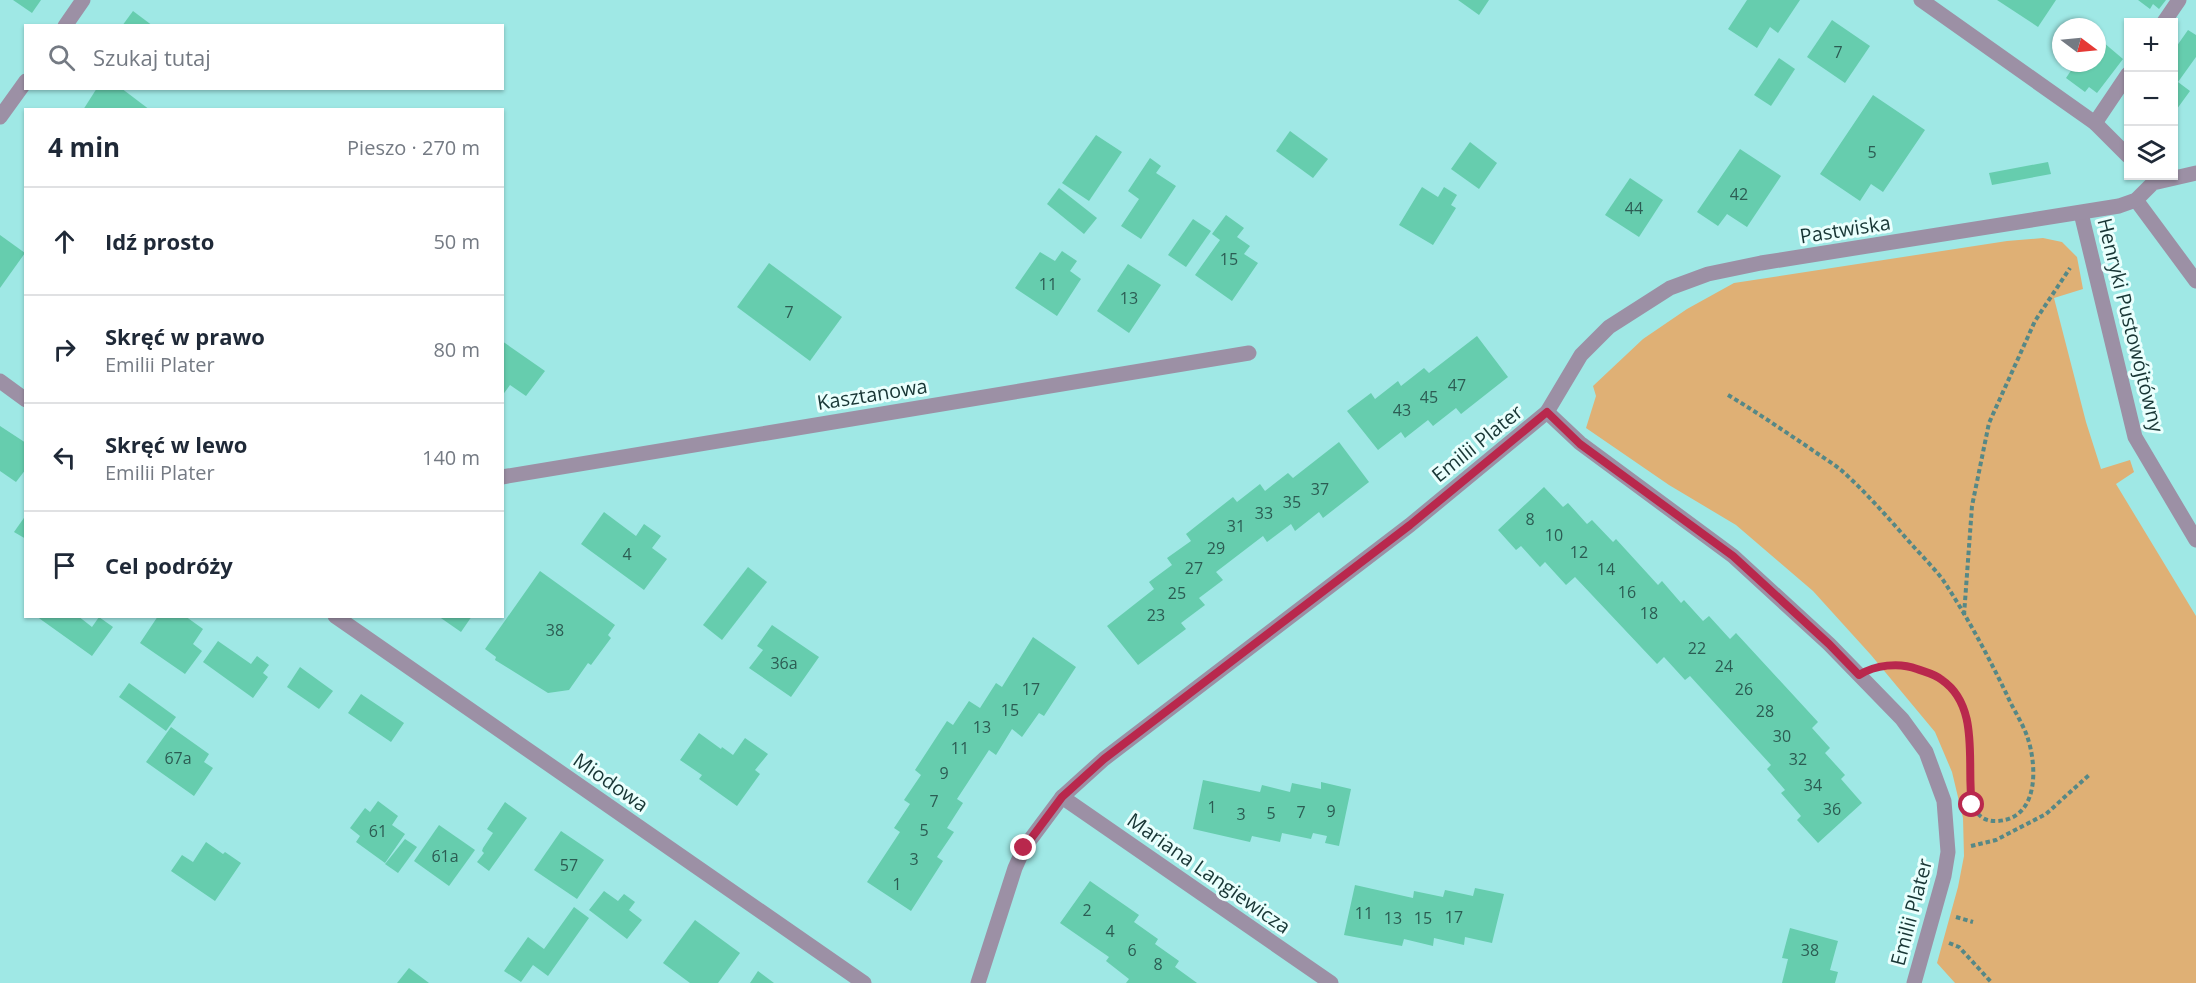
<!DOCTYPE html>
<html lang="pl">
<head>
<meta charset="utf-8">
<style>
  body { margin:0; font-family:"Open Sans",sans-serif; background:#f6f6f7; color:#1f2937 }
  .controls { position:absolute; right:18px; top:18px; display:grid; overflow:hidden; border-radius:0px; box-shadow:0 2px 4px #0004 }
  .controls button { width:54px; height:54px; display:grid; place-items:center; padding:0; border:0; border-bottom:2px solid #e0e1e3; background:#fff; color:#1f2937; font:30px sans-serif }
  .compass { position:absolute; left:2052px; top:18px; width:54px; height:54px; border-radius:50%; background:#fff; box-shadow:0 2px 4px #0004; rotate:106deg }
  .stop { position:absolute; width:18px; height:18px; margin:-14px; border:4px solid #b9284d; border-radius:50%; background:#fff }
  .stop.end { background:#b9284d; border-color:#fff; box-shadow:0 2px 6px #0008 }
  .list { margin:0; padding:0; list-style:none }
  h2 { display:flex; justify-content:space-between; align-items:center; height:78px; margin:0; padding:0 24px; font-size:26px }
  h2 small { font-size:20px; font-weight:400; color:#747a83 }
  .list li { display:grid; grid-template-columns:39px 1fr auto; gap:18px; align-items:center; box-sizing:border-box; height:108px; padding:0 24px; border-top:2px solid #e0e1e3 }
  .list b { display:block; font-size:22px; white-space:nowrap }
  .list p { margin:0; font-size:20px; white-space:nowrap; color:#747a83 }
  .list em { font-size:20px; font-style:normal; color:#747a83 }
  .icon { flex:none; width:33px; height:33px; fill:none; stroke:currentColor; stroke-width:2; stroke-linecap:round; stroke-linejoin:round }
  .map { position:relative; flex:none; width:2196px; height:983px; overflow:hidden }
  .search { position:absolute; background:#fff; box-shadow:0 2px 4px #0004; left:24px; top:24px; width:480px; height:66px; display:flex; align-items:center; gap:15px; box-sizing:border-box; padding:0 21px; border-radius:0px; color:#747a83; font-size:22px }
  .panel { position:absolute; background:#fff; box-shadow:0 2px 4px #0004; left:24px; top:108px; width:480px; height:510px; border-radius:0px }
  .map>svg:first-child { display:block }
</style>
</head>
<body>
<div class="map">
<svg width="2196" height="983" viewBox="0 0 2196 983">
  <rect width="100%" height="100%" fill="#9fe8e5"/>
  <polygon fill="#dfb075" points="2043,238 2062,242 2077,257 2083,289 2054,298 2086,422 2101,469 2130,460 2134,472 2116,484 2196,616 2196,983 1955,983 1937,963 1958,887 1964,856 1963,818 1952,772 1935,732 1871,655 1813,591 1736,525 1669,485 1586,428 1596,396 1593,386 1643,339 1687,309 1734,283 2007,241"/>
  <g fill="#66cdae">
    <polygon points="13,0 41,0 32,13"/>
    <polygon points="1458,0 1489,0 1479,15"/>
    <polygon points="1747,0 1800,0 1778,33 1770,27 1757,48 1728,29"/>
    <polygon points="1997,0 2056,0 2038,27"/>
    <polygon points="2138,0 2166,0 2159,9 2153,4 2150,9"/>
    <polygon points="133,11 153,26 122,26"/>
    <polygon points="1832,20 1870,46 1845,83 1807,57"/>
    <polygon points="2188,30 2196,35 2196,57 2178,82 2190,91 2174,113 2174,50"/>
    <polygon points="2097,37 2123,59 2097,93 2089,87 2085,92 2066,78 2076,63 2097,63"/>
    <polygon points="1779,58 1795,69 1771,106 1754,95"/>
    <polygon points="97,88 121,88 150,110 83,110"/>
    <polygon points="1873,95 1925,130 1883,192 1871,184 1860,201 1820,174"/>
    <polygon points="1290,131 1328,159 1313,178 1276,151"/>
    <polygon points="1096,135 1122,152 1089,201 1062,183"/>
    <polygon points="1470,142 1497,163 1479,189 1451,169"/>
    <polygon points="1740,149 1781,176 1747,227 1727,214 1718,226 1697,212"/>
    <polygon points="1150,158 1161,166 1156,173 1176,186 1141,239 1121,226 1139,199 1128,191"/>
    <polygon points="2048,162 2051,174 1992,185 1989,173"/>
    <polygon points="1630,178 1663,200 1639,237 1605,215"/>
    <polygon points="1422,187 1438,197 1444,187 1457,195 1451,205 1456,208 1433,245 1399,225"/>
    <polygon points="1059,188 1097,218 1084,234 1047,204"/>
    <polygon points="1226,215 1244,228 1237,237 1250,246 1244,254 1258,263 1232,301 1195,275 1220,240 1212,234"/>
    <polygon points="1193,219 1211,231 1186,267 1168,255"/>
    <polygon points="0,235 25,253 0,288"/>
    <polygon points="1062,251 1077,261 1070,271 1081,279 1057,316 1015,288 1040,252 1055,261"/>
    <polygon points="769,263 842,317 810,361 737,307"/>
    <polygon points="1128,264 1161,285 1129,333 1097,311"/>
    <polygon points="1477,336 1508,377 1461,414 1456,408 1433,426 1428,420 1405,438 1401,432 1378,450 1347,411 1371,393 1375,399 1398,381 1401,386 1424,368 1429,373"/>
    <polygon points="502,341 545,371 526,396 510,385 502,396"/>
    <polygon points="0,426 26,443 26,469 16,482 0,471"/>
    <polygon points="1339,442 1369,482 1323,518 1319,512 1295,531 1291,524 1267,542 1263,536 1216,572 1223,580 1199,598 1205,605 1181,623 1186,629 1138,665 1107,626 1154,589 1149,582 1172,565 1167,558 1191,541 1186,534 1233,497 1237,502 1260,484 1265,491 1288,473 1293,478"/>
    <polygon points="1544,487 1563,507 1568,503 1587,524 1592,520 1613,542 1616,539 1658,585 1662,581 1681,603 1684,600 1703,621 1709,616 1730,639 1736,633 1818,722 1812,728 1830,748 1825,753 1845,775 1841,779 1862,803 1818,843 1797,820 1801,816 1781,793 1785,790 1767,769 1771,765 1690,676 1685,680 1664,657 1657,664 1575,577 1566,585 1545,562 1540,567 1521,546 1516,550 1498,530"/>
    <polygon points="604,512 636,536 644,524 661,536 652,548 667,559 644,590 581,544"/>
    <polygon points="26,515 26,539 14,532"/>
    <polygon points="748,567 767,582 722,640 703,625"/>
    <polygon points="540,571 615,625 608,635 611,638 591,665 588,663 569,690 548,693 495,660 496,657 485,649"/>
    <polygon points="36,616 78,616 92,627 99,617 113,627 92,656"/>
    <polygon points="158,616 185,616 203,629 193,644 202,651 185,674 140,643"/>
    <polygon points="438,616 472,616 461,632"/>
    <polygon points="772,625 819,657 791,697 749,668 763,650 757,646"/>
    <polygon points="1033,637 1076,667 1044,716 1039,713 1022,737 1012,729 996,755 989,750 957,799 963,803 947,828 954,832 937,857 943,861 911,911 867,882 900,832 894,828 910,804 904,800 921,775 915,770 947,721 953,725 969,701 980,708 996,683 1002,687"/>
    <polygon points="218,641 251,664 257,656 269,665 263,673 268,677 253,698 203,662"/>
    <polygon points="300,667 333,691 319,709 287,687"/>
    <polygon points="129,683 176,717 166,731 119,697"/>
    <polygon points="361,694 404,723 391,742 348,713"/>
    <polygon points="171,727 209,754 204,762 213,768 194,796 146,762"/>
    <polygon points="699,733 721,749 722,747 733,755 745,738 768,754 755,770 760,774 737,806 699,779 702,775 680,760"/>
    <polygon points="1203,780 1260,792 1262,785 1290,792 1292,783 1321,789 1321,782 1351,789 1339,846 1325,843 1327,836 1313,833 1311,839 1282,833 1280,842 1252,836 1250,842 1193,829"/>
    <polygon points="378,801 398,816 392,825 405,834 385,863 356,842 360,836 350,828 365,808 370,812"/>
    <polygon points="505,802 527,818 489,871 477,862 484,853 482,851 483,848 493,833 487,829"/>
    <polygon points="439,825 475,850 449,886 414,861"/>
    <polygon points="561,831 604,860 577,899 534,870"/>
    <polygon points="405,839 417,847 398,873 385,864"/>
    <polygon points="206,842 223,854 225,852 241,863 215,901 171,871 182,855 193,862"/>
    <polygon points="1090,881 1139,915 1134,922 1158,939 1155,944 1179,961 1175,967 1197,983 1126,983 1129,979 1106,961 1109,957 1060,923"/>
    <polygon points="1355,885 1413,898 1414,891 1443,897 1445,890 1473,896 1475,888 1504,894 1492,943 1465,937 1464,945 1434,938 1433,946 1404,939 1402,946 1344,935"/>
    <polygon points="604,891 618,901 624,894 635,902 629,910 642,920 627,939 589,910"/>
    <polygon points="574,907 589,918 548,976 533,965 521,982 504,971 528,937 544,949"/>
    <polygon points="695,920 740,953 718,983 690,983 663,963"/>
    <polygon points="1790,928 1838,941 1830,970 1838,972 1835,983 1782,983 1788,959 1782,958"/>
    <polygon points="409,968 429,983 397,983"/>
    <polygon points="758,971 774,983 750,983"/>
  </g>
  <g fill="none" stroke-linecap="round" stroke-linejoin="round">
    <g stroke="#568886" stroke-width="4" stroke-dasharray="4.5 3" stroke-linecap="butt">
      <path d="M1728,395c27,16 53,34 80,52 11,8 23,15 33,23 26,23 49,50 72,76 10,11 21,22 30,34 24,36 45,76 64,115 6,14 15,27 20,41 10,28 13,82 -29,85 -67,4 26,-158 -113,-155"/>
      <polyline points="1964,615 1972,506 1989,423 2035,321 2070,268"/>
      <polyline points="1971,846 1996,840 2046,814 2089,775"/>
      <polyline points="1956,917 1973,922"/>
      <polyline points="1949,943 1959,947 1992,983"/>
    </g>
    <g stroke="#9c90a5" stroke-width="15">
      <polyline points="2164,22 2179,0"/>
      <polyline points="2095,123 2128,74"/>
      <polyline points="2136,200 2196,281"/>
    </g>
    <g stroke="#9c90a5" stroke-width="15">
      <polyline points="1921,0 2095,123 2128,156"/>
      <polyline points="2081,213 2135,437 2196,540"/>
      <polyline points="1547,412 1581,355 1609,327 1670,288 1708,274 1761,263 2119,206 2136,200 2153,183 2196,173"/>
      <polyline points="502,477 1249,353"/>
      <polyline points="1062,797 1331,983"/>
      <polyline points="978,983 1015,868 1024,848 1062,797 1104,759 1410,525 1547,412 1580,443 1733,556 1829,644 1902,719 1926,752 1944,801 1948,852 1944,876 1914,983"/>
    </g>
    <g stroke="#9c90a5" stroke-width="15">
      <polyline points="65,26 83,0"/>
      <polyline points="0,117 26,81"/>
      <polyline points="0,381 26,400"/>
      <polyline points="335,616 864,983"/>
    </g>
  </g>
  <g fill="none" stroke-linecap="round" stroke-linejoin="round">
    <path stroke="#b9284d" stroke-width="8" d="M1024,848l38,-51 42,-38 306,-234 137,-113 33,32 153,112 96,88 30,31c16,-10 40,-13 58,-6 8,3 18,5 25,11 39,27 24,85 30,125"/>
  </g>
  <g text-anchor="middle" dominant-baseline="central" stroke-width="6" stroke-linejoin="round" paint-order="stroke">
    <g font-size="16" fill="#2c5c53">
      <text x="1838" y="52">7</text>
      <text x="1872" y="152">5</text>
      <text x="1739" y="194">42</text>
      <text x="1634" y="208">44</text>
      <text x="1229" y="259">15</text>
      <text x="1048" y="284">11</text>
      <text x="1129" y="298">13</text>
      <text x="789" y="312">7</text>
      <text x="1457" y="385">47</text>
      <text x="1429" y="397">45</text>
      <text x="1402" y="410">43</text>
      <text x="1320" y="489">37</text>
      <text x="1292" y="502">35</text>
      <text x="1264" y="513">33</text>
      <text x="1530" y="519">8</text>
      <text x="1236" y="526">31</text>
      <text x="1554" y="535">10</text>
      <text x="1216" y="548">29</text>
      <text x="1579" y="552">12</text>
      <text x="627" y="554">4</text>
      <text x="1194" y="568">27</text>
      <text x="1606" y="569">14</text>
      <text x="1627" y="592">16</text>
      <text x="1177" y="593">25</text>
      <text x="1649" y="613">18</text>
      <text x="1156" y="615">23</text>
      <text x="555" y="630">38</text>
      <text x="1697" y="648">22</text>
      <text x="784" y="663">36a</text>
      <text x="1724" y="666">24</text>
      <text x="1031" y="689">17</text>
      <text x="1744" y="689">26</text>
      <text x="1010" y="710">15</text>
      <text x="1765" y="711">28</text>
      <text x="982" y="727">13</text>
      <text x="1782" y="736">30</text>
      <text x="960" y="748">11</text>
      <text x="178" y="758">67a</text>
      <text x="1798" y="759">32</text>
      <text x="944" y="773">9</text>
      <text x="1813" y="785">34</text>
      <text x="934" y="801">7</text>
      <text x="1212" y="807">1</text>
      <text x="1832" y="809">36</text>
      <text x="1331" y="811">9</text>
      <text x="1301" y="812">7</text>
      <text x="1271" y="813">5</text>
      <text x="1241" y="814">3</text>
      <text x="924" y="830">5</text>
      <text x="378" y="831">61</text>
      <text x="445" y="856">61a</text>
      <text x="914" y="859">3</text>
      <text x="569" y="865">57</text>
      <text x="897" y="884">1</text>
      <text x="1087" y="910">2</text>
      <text x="1364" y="913">11</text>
      <text x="1454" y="917">17</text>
      <text x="1393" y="918">13</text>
      <text x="1423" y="918">15</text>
      <text x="1110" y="931">4</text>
      <text x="1132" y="950">6</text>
      <text x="1810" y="950">38</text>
      <text x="1158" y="964">8</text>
    </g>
    <g font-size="20" fill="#183635" stroke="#eafffd">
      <text transform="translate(1845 229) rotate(-9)">Pastwiska</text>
      <text transform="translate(2131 325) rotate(76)">Henryki Pustowójtówny</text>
      <text transform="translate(872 394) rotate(-9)">Kasztanowa</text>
      <text transform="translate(1477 443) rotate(-39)">Emilii Plater</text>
      <text transform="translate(611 782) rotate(35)">Miodowa</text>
      <text transform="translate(1209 873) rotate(35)">Mariana Langiewicza</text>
      <text transform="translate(1911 912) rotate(-75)">Emilii Plater</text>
    </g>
  </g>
</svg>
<div class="controls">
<button>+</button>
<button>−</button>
<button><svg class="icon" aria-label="layers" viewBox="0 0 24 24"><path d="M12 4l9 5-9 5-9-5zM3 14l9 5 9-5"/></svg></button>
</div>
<svg class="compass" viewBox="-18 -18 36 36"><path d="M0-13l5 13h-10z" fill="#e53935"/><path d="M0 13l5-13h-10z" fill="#747a83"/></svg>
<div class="stop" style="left:1972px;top:805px"></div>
<div class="stop end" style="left:1024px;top:848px"></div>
<div class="search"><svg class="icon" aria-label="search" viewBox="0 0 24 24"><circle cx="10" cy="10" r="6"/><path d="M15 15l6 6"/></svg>Szukaj tutaj</div>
<section class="panel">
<h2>4 min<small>Pieszo · 270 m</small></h2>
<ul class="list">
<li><svg class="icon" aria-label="ahead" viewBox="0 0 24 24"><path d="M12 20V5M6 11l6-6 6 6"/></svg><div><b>Idź prosto</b></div><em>50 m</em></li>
<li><svg class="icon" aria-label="right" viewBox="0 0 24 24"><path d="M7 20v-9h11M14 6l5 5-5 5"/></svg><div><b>Skręć w prawo</b><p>Emilii Plater</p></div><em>80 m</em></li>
<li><svg class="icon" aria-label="left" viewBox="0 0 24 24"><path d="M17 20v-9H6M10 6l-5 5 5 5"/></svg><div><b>Skręć w lewo</b><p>Emilii Plater</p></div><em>140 m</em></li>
<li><svg class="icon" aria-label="arrive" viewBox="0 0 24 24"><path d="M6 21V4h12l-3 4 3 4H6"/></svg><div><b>Cel podróży</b></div></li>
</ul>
</section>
</div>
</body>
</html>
